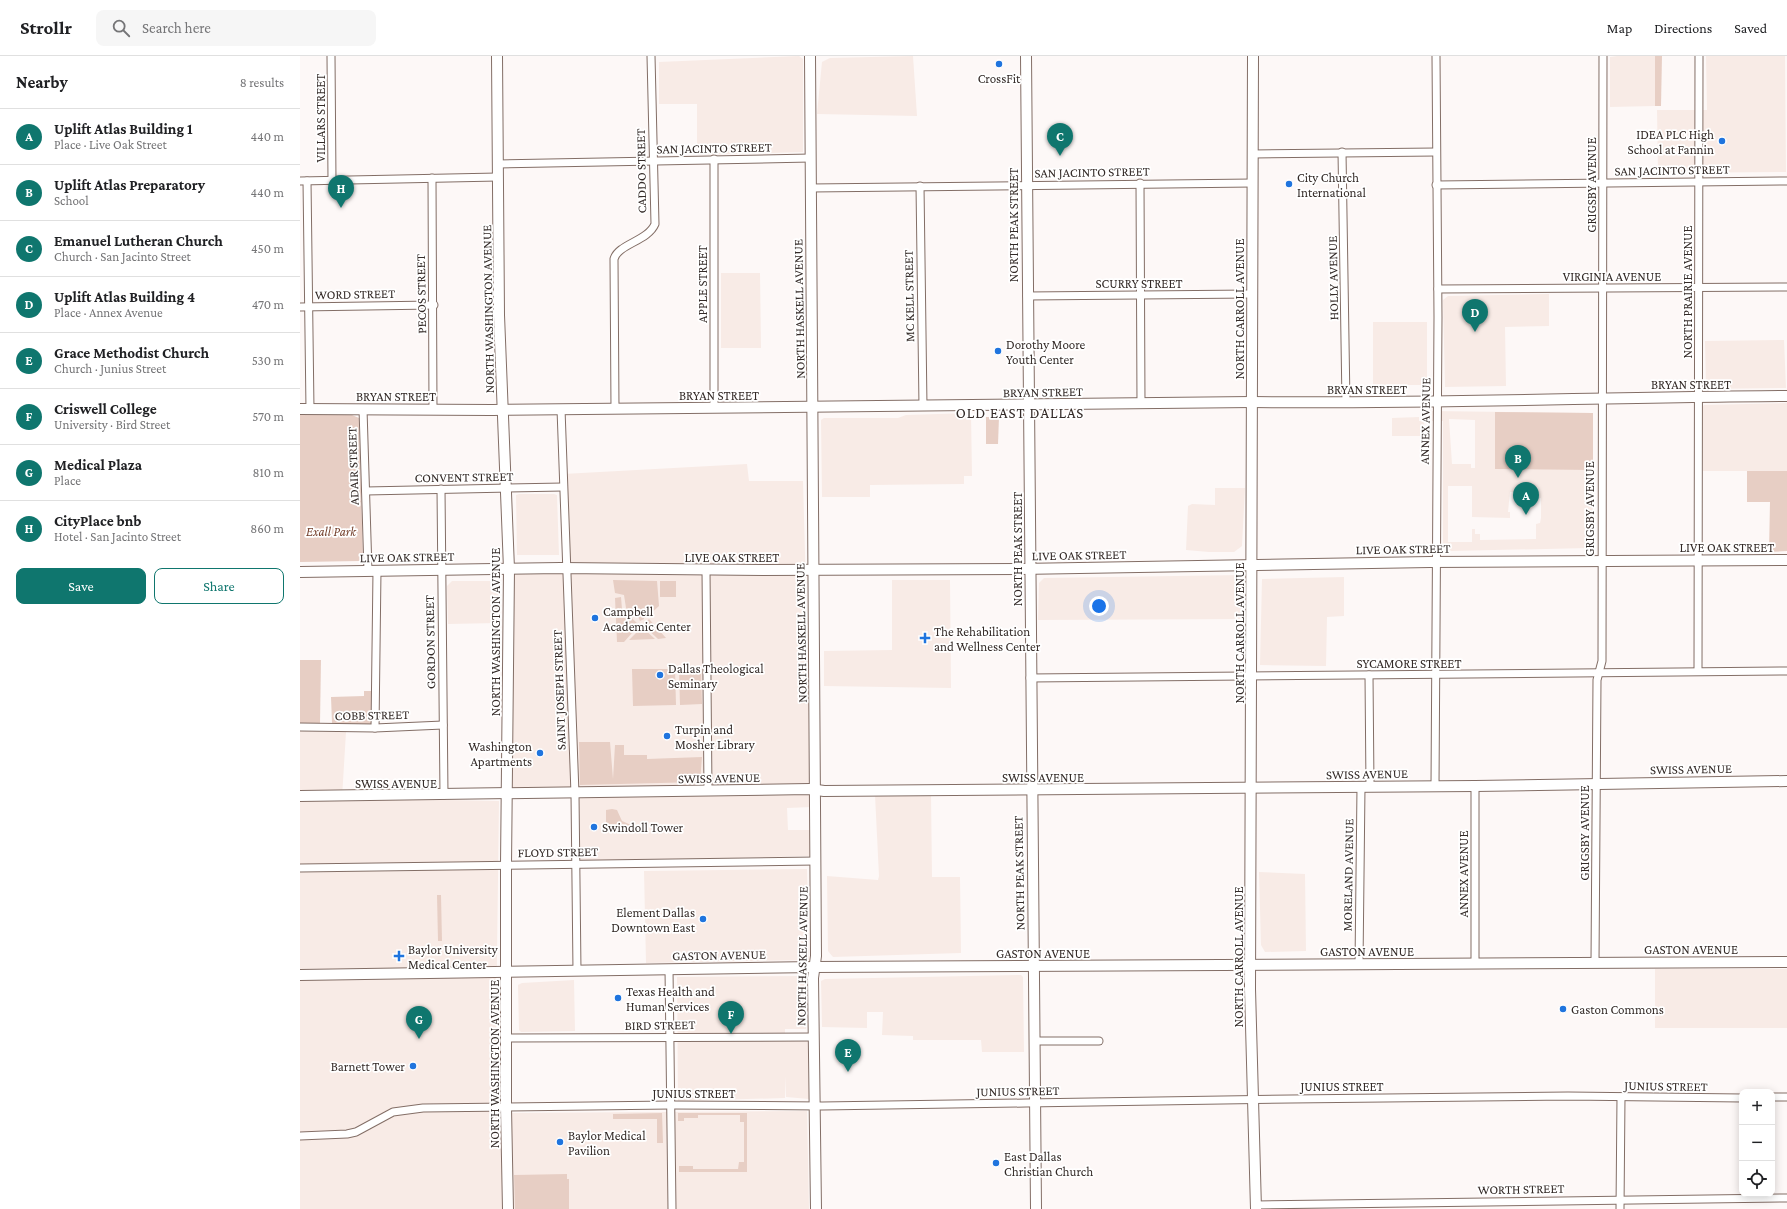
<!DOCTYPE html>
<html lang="en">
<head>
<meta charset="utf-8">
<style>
  body { margin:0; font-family:"Crimson Pro",serif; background:#f6f6f6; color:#202124 }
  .controls { position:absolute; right:12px; bottom:12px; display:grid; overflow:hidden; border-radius:8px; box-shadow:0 2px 10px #0003 }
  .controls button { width:36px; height:36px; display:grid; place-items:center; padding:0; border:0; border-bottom:1px solid #e0e0e0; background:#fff; color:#202124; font:20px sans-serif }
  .you { position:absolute; left:799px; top:550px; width:14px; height:14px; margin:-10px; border:3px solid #fff; border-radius:50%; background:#1a73e8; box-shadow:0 0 0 6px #1a73e833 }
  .badge { display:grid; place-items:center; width:26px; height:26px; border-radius:50%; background:#0f766e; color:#fff; font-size:13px; font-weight:700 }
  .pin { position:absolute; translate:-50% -33px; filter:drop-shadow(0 1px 2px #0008) }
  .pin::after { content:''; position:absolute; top:21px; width:14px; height:12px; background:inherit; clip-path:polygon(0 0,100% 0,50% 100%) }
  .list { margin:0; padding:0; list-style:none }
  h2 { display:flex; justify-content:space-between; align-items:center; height:52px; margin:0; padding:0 16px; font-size:17px }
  h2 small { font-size:13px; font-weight:400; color:#757577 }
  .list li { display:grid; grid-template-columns:26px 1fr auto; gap:12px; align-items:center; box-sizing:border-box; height:56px; padding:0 16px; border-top:1px solid #e0e0e0 }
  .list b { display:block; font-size:15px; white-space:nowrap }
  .list p { margin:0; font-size:13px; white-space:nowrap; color:#757577 }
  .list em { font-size:13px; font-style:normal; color:#757577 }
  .actions { display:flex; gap:8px; padding:12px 16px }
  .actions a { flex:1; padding:9px 0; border:1px solid #0f766e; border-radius:8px; text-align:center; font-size:14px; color:#0f766e }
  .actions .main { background:#0f766e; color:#fff }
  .icon { flex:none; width:22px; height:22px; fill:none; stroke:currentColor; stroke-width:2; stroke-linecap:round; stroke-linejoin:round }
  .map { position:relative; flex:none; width:1487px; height:1153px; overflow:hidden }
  header { display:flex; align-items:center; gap:24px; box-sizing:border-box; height:56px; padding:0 20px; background:#fff; border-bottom:1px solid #e0e0e0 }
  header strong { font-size:19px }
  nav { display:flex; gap:22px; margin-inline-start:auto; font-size:14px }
  .search { width:280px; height:36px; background:#f6f6f6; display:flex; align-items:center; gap:10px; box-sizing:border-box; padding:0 14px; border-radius:8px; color:#757577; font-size:15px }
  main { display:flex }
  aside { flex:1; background:#fff }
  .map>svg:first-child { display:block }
</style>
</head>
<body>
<header>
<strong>Strollr</strong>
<div class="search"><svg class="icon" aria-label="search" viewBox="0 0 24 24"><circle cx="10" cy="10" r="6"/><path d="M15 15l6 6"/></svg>Search here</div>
<nav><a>Map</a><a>Directions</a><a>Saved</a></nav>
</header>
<main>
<aside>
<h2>Nearby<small>8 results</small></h2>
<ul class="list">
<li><span class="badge">A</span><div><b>Uplift Atlas Building 1</b><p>Place · Live Oak Street</p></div><em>440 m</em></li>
<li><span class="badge">B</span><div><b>Uplift Atlas Preparatory</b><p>School</p></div><em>440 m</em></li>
<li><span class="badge">C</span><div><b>Emanuel Lutheran Church</b><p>Church · San Jacinto Street</p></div><em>450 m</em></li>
<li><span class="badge">D</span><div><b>Uplift Atlas Building 4</b><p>Place · Annex Avenue</p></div><em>470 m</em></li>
<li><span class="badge">E</span><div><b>Grace Methodist Church</b><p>Church · Junius Street</p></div><em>530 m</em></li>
<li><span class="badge">F</span><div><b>Criswell College</b><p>University · Bird Street</p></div><em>570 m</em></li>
<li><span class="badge">G</span><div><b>Medical Plaza</b><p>Place</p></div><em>810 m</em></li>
<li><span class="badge">H</span><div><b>CityPlace bnb</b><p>Hotel · San Jacinto Street</p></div><em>860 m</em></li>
</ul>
<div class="actions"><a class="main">Save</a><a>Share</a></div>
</aside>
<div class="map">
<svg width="1487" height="1153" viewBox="0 0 1487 1153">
  <rect width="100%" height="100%" fill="#fdf8f7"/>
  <g fill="#f8ebe6" fill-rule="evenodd">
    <polygon points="499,0 503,3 503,96 397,99 397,48 359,48 359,6"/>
    <polygon points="613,0 617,60 517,58 522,6 530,2"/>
    <polygon points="1317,0 1355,0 1355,50 1310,51 1310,1"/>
    <polygon points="1406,0 1485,0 1486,116 1358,117 1357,54 1407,54"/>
    <polygon points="421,217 460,217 461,292 421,292"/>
    <polygon points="1249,238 1249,270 1205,271 1206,330 1145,331 1143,244 1148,240"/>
    <rect x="1073" y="266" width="54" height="63"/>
    <polygon points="1484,284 1486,332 1406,333 1405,285"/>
    <polygon points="1487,347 1487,415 1403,415 1402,352 1404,349"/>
    <path d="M1132,355l161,2v130l-5,5 -137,3 -8,-8v-122h-11zM1149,363l26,1v48h-4v-4h-19zM1148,430h24v31l38,1v-6h-2l2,-20h6l1,-6 21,1 1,11h2v20l-1,5 -4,1v15l-56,1v-6h-5v-5h-3v13h-24z"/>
    <polygon points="671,357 672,420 664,420 664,428 570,429 570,441 522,441 521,364 524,362 598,362 606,359"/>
    <polygon points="1119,361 1119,365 1124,365 1125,380 1092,380 1092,362"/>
    <polygon points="447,408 449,425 503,425 512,751 487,752 488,774 511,774 511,800 280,806 279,735 211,737 211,518 217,518 217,513 267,512 263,418"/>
    <polygon points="915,432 945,432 942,490 934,496 909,496 886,494 888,450 892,448 915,449"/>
    <polygon points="219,438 254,438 257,439 259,499 217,499 216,439"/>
    <polygon points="942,519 946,563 738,564 739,527 744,522"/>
    <polygon points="1044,521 1044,560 1027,561 1026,610 960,609 962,523"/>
    <polygon points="592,524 650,524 651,632 524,630 524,595 592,594"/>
    <polygon points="152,525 193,525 199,531 198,567 148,568 147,530"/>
    <polygon points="0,675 46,676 42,742 199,745 195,1057 507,1055 509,1153 0,1153"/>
    <polygon points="631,738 632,821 660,821 661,897 533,901 528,895 527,820 578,824 579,820 575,739"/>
    <polygon points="507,813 509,904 346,907 344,815"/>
    <polygon points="959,816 1005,818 1006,895 965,896 961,889"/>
    <rect x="1355" y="913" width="132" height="59"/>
    <polygon points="721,919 723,921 724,996 682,996 681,984 613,984 613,980 582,979 583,956 567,956 567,972 522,971 521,925 525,923"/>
    <polygon points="505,920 506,973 485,973 485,983 508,984 509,1043 486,1041 485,1020 485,1042 378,1045 377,921"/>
    <polygon points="274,924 275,975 221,976 219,974 218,929 222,927"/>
  </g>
  <g fill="#e7cec4">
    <polygon points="1355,0 1362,0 1361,50 1355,50"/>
    <polygon points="1195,356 1293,357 1293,414 1195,413"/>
    <polygon points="0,359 52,359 59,362 63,502 60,505 0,506"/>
    <polygon points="686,361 699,361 698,388 686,388"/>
    <polygon points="1447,415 1487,415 1487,495 1469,496 1470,446 1447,446"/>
    <polygon points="313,524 357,525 359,550 348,560 344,559 344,563 340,565 338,560 340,558 334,560 326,552 324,539 315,537"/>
    <rect x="360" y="525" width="16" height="16"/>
    <polygon points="321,541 322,553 339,569 324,586 317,586 315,542"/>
    <polygon points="349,563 366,582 358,583 343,569"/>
    <polygon points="342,571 355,583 329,584"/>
    <polygon points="0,604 21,604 20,667 0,667"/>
    <polygon points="332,613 375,613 376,649 333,650"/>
    <polygon points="379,613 401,613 402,648 380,649"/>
    <polygon points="64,635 72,635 73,668 36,669 32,667 31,641 64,640"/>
    <polygon points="279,686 310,686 313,723 315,689 324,689 324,699 347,699 347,703 402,701 400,726 280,729"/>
    <polygon points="312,753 317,754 322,765 331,769 330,774 311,776 306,771 306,754"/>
    <polygon points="137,839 141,839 142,885 138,885"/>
    <polygon points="362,1057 363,1087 357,1087 357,1063 313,1063 313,1058"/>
    <polygon points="378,1057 447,1057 447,1116 379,1116 379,1110 393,1110 393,1113 438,1113 439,1106 444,1106 444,1066 440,1066 440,1059 398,1059 398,1062 384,1062 384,1065 378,1065"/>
    <polygon points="267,1118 267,1123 269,1123 269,1153 215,1153 214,1119"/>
  </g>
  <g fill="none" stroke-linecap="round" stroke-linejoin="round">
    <defs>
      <g id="street">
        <polyline points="31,0 32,124"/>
        <polyline points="1042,96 1046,347"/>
        <polyline points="953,98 1136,96"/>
        <polyline points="414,103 414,352"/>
        <polyline points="198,108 511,102"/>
        <polyline points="132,122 133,353"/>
        <polyline points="0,125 198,121"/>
        <polyline points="7,125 10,353"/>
        <polyline points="840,127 841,347"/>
        <polyline points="1136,129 1487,125"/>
        <polyline points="620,130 623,350"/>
        <polyline points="511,132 953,127"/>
        <polyline points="1138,233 1487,231"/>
        <polyline points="727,240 952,238"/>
        <polyline points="0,251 134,249"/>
        <polyline points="63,353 68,515"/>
        <polyline points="261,353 275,738 277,915"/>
        <path d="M315,353l-1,-150c4,-15 34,-18 41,-35l-4,-168"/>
        <polyline points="141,433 144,739"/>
        <polyline points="66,435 263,431"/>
        <polyline points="406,514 408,735"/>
        <polyline points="1398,615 1399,0"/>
        <polyline points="1069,619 1070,731"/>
        <polyline points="730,622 1487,615"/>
        <polyline points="0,671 75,672 143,669"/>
        <polyline points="75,672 77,515"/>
        <polyline points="1135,730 1138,261 1136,0"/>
        <polyline points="0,812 516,805"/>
        <polyline points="1295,906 1297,624 1302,605 1303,0"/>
        <polyline points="1175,907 1175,730"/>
        <polyline points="1059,908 1061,731"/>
        <polyline points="369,913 372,1153"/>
        <polyline points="207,982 514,981"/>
        <polyline points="734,985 799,985"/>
        <polyline points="1472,1041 1487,1041"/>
        <polyline points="0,1080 47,1078 56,1076 93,1056 123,1052 371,1049 522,1050 726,1047 991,1043 1268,1040 1442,1042"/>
        <polyline points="956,1149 1487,1142"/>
        <polyline points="1320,1153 1321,1041"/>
      </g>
      <g id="secondary">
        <polyline points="197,0 199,259 209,513 206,809 206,1052 208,1153"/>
        <polyline points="510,0 516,900 513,922 516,1153"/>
        <polyline points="726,0 736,1153"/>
        <polyline points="953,0 950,933 956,1153"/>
        <path d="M0,353l192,1 760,-8c178,2 357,-5 535,-6"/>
        <polyline points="0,516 261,512 463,514 720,513 1130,506 1487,504"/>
        <polyline points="0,740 510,733 524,735 1175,730 1487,725"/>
        <polyline points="0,919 515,911 1487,906"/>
      </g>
    </defs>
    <use href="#street" stroke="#836e66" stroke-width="9"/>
    <use href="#secondary" stroke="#836e66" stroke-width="12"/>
    <use href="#street" stroke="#fff" stroke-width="7"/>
    <use href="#secondary" stroke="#fff" stroke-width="10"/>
  </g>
  <g fill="#1f74de" stroke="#fff" stroke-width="1.5">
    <circle cx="699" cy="8" r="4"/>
    <circle cx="1422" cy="85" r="4"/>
    <circle cx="989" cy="128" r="4"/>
    <circle cx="698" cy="295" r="4"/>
    <circle cx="295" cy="562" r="4"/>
    <path d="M623 576h4v4h4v4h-4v4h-4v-4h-4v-4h4z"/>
    <circle cx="360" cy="619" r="4"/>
    <circle cx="367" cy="680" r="4"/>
    <circle cx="240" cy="697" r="4"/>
    <circle cx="294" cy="771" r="4"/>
    <circle cx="403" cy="863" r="4"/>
    <path d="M97 894h4v4h4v4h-4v4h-4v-4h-4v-4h4z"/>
    <circle cx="318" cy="942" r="4"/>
    <circle cx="1263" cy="953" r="4"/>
    <circle cx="113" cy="1010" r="4"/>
    <circle cx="260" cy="1086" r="4"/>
    <circle cx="696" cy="1107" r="4"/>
  </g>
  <g text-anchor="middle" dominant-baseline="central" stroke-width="3.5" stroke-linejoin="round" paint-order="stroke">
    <g font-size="13" fill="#342b28" stroke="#fff" text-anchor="start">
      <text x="699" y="22" text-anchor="middle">CrossFit</text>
      <text x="1414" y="78" text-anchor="end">IDEA PLC High<tspan x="1414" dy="15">School at Fannin</tspan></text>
      <text x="997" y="121">City Church<tspan x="997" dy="15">International</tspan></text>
      <text x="706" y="288">Dorothy Moore<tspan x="706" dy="15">Youth Center</tspan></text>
      <text x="303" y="555">Campbell<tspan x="303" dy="15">Academic Center</tspan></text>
      <text x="634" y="575">The Rehabilitation<tspan x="634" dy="15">and Wellness Center</tspan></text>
      <text x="368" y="612">Dallas Theological<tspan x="368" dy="15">Seminary</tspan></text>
      <text x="375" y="673">Turpin and<tspan x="375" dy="15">Mosher Library</tspan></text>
      <text x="232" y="690" text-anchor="end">Washington<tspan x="232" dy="15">Apartments</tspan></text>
      <text x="302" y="771">Swindoll Tower</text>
      <text x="395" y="856" text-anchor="end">Element Dallas<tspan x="395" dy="15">Downtown East</tspan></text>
      <text x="108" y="893">Baylor University<tspan x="108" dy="15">Medical Center</tspan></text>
      <text x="326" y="935">Texas Health and<tspan x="326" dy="15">Human Services</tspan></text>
      <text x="1271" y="953">Gaston Commons</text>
      <text x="105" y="1010" text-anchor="end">Barnett Tower</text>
      <text x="268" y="1079">Baylor Medical<tspan x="268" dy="15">Pavilion</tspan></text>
      <text x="704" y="1100">East Dallas<tspan x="704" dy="15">Christian Church</tspan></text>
    </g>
    <g font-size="13" fill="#342b28" stroke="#fff">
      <text transform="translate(20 62) rotate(-90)">VILLARS STREET</text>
      <text transform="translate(414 92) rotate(-1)">SAN JACINTO STREET</text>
      <text transform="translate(1372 114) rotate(-1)">SAN JACINTO STREET</text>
      <text transform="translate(341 115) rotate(-91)">CADDO STREET</text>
      <text transform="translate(792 116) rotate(-1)">SAN JACINTO STREET</text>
      <text transform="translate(1291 129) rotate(-90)">GRIGSBY AVENUE</text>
      <text transform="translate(713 169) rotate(-90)">NORTH PEAK STREET</text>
      <text x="1312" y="220">VIRGINIA AVENUE</text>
      <text transform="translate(1033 222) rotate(-91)">HOLLY AVENUE</text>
      <text x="839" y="227">SCURRY STREET</text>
      <text transform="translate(402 228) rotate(-90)">APPLE STREET</text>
      <text transform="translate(1387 236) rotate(-90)">NORTH PRAIRIE AVENUE</text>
      <text transform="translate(55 238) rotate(-1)">WORD STREET</text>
      <text transform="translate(121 238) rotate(-91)">PECOS STREET</text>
      <text transform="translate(609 240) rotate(-91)">MC KELL STREET</text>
      <text transform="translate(188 253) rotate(-91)">NORTH WASHINGTON AVENUE</text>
      <text transform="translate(499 253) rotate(-91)">NORTH HASKELL AVENUE</text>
      <text transform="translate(939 253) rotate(-90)">NORTH CARROLL AVENUE</text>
      <text x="1391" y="328">BRYAN STREET</text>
      <text x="1067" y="333">BRYAN STREET</text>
      <text transform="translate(743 336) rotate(-1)">BRYAN STREET</text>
      <text x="419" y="339">BRYAN STREET</text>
      <text x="96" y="340">BRYAN STREET</text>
      <text transform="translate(1125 365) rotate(-89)">ANNEX AVENUE</text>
      <text transform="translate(53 410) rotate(-92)">ADAIR STREET</text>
      <text transform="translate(164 421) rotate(-1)">CONVENT STREET</text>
      <text transform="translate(1289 453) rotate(-90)">GRIGSBY AVENUE</text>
      <text x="1427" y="491">LIVE OAK STREET</text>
      <text transform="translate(717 493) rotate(-90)">NORTH PEAK STREET</text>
      <text transform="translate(1103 493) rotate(-1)">LIVE OAK STREET</text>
      <text transform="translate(779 499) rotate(-1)">LIVE OAK STREET</text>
      <text transform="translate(107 501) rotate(-1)">LIVE OAK STREET</text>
      <text x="432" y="501">LIVE OAK STREET</text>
      <text transform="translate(195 576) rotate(-90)">NORTH WASHINGTON AVENUE</text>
      <text transform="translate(501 577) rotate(-91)">NORTH HASKELL AVENUE</text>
      <text transform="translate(939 577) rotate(-90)">NORTH CARROLL AVENUE</text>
      <text transform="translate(130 586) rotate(-91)">GORDON STREET</text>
      <text x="1109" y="607">SYCAMORE STREET</text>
      <text transform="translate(259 634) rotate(-92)">SAINT JOSEPH STREET</text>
      <text transform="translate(72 659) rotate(-1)">COBB STREET</text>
      <text transform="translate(1391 713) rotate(-1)">SWISS AVENUE</text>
      <text transform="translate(1067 718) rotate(-1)">SWISS AVENUE</text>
      <text x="743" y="721">SWISS AVENUE</text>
      <text transform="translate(419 722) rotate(-1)">SWISS AVENUE</text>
      <text x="96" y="727">SWISS AVENUE</text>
      <text transform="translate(1284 777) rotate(-90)">GRIGSBY AVENUE</text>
      <text transform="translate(258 796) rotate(-1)">FLOYD STREET</text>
      <text transform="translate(719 817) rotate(-91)">NORTH PEAK STREET</text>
      <text transform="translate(1163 818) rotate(-90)">ANNEX AVENUE</text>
      <text transform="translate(1048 819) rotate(-89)">MORELAND AVENUE</text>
      <text x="1391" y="893">GASTON AVENUE</text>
      <text x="1067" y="895">GASTON AVENUE</text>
      <text x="743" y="897">GASTON AVENUE</text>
      <text transform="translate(419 899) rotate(-1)">GASTON AVENUE</text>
      <text transform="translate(502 900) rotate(-89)">NORTH HASKELL AVENUE</text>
      <text transform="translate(938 901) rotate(-90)">NORTH CARROLL AVENUE</text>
      <text transform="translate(360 969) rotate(-1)">BIRD STREET</text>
      <text transform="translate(194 1008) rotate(-90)">NORTH WASHINGTON AVENUE</text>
      <text x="1042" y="1030">JUNIUS STREET</text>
      <text transform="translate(1366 1030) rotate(1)">JUNIUS STREET</text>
      <text transform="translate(718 1035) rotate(-1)">JUNIUS STREET</text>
      <text x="394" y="1037">JUNIUS STREET</text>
      <text transform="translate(1221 1133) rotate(-1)">WORTH STREET</text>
    </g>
    <g font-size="13" font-style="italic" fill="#75412d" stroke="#fff">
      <text x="31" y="475">Exall Park</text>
    </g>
    <g font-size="15" letter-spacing="1" fill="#342b28" stroke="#fff">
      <text x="720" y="357">OLD EAST DALLAS</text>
    </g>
  </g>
</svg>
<div class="controls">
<button>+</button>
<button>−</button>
<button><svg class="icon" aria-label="locate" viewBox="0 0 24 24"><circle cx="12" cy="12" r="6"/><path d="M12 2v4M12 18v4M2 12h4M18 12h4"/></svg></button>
</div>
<div class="you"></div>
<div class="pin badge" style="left:1226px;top:459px">A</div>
<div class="pin badge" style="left:1218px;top:422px">B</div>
<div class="pin badge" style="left:760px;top:100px">C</div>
<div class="pin badge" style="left:1175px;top:276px">D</div>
<div class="pin badge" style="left:548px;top:1016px">E</div>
<div class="pin badge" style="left:431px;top:978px">F</div>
<div class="pin badge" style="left:119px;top:983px">G</div>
<div class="pin badge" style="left:41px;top:152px">H</div>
</div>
</main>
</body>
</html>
